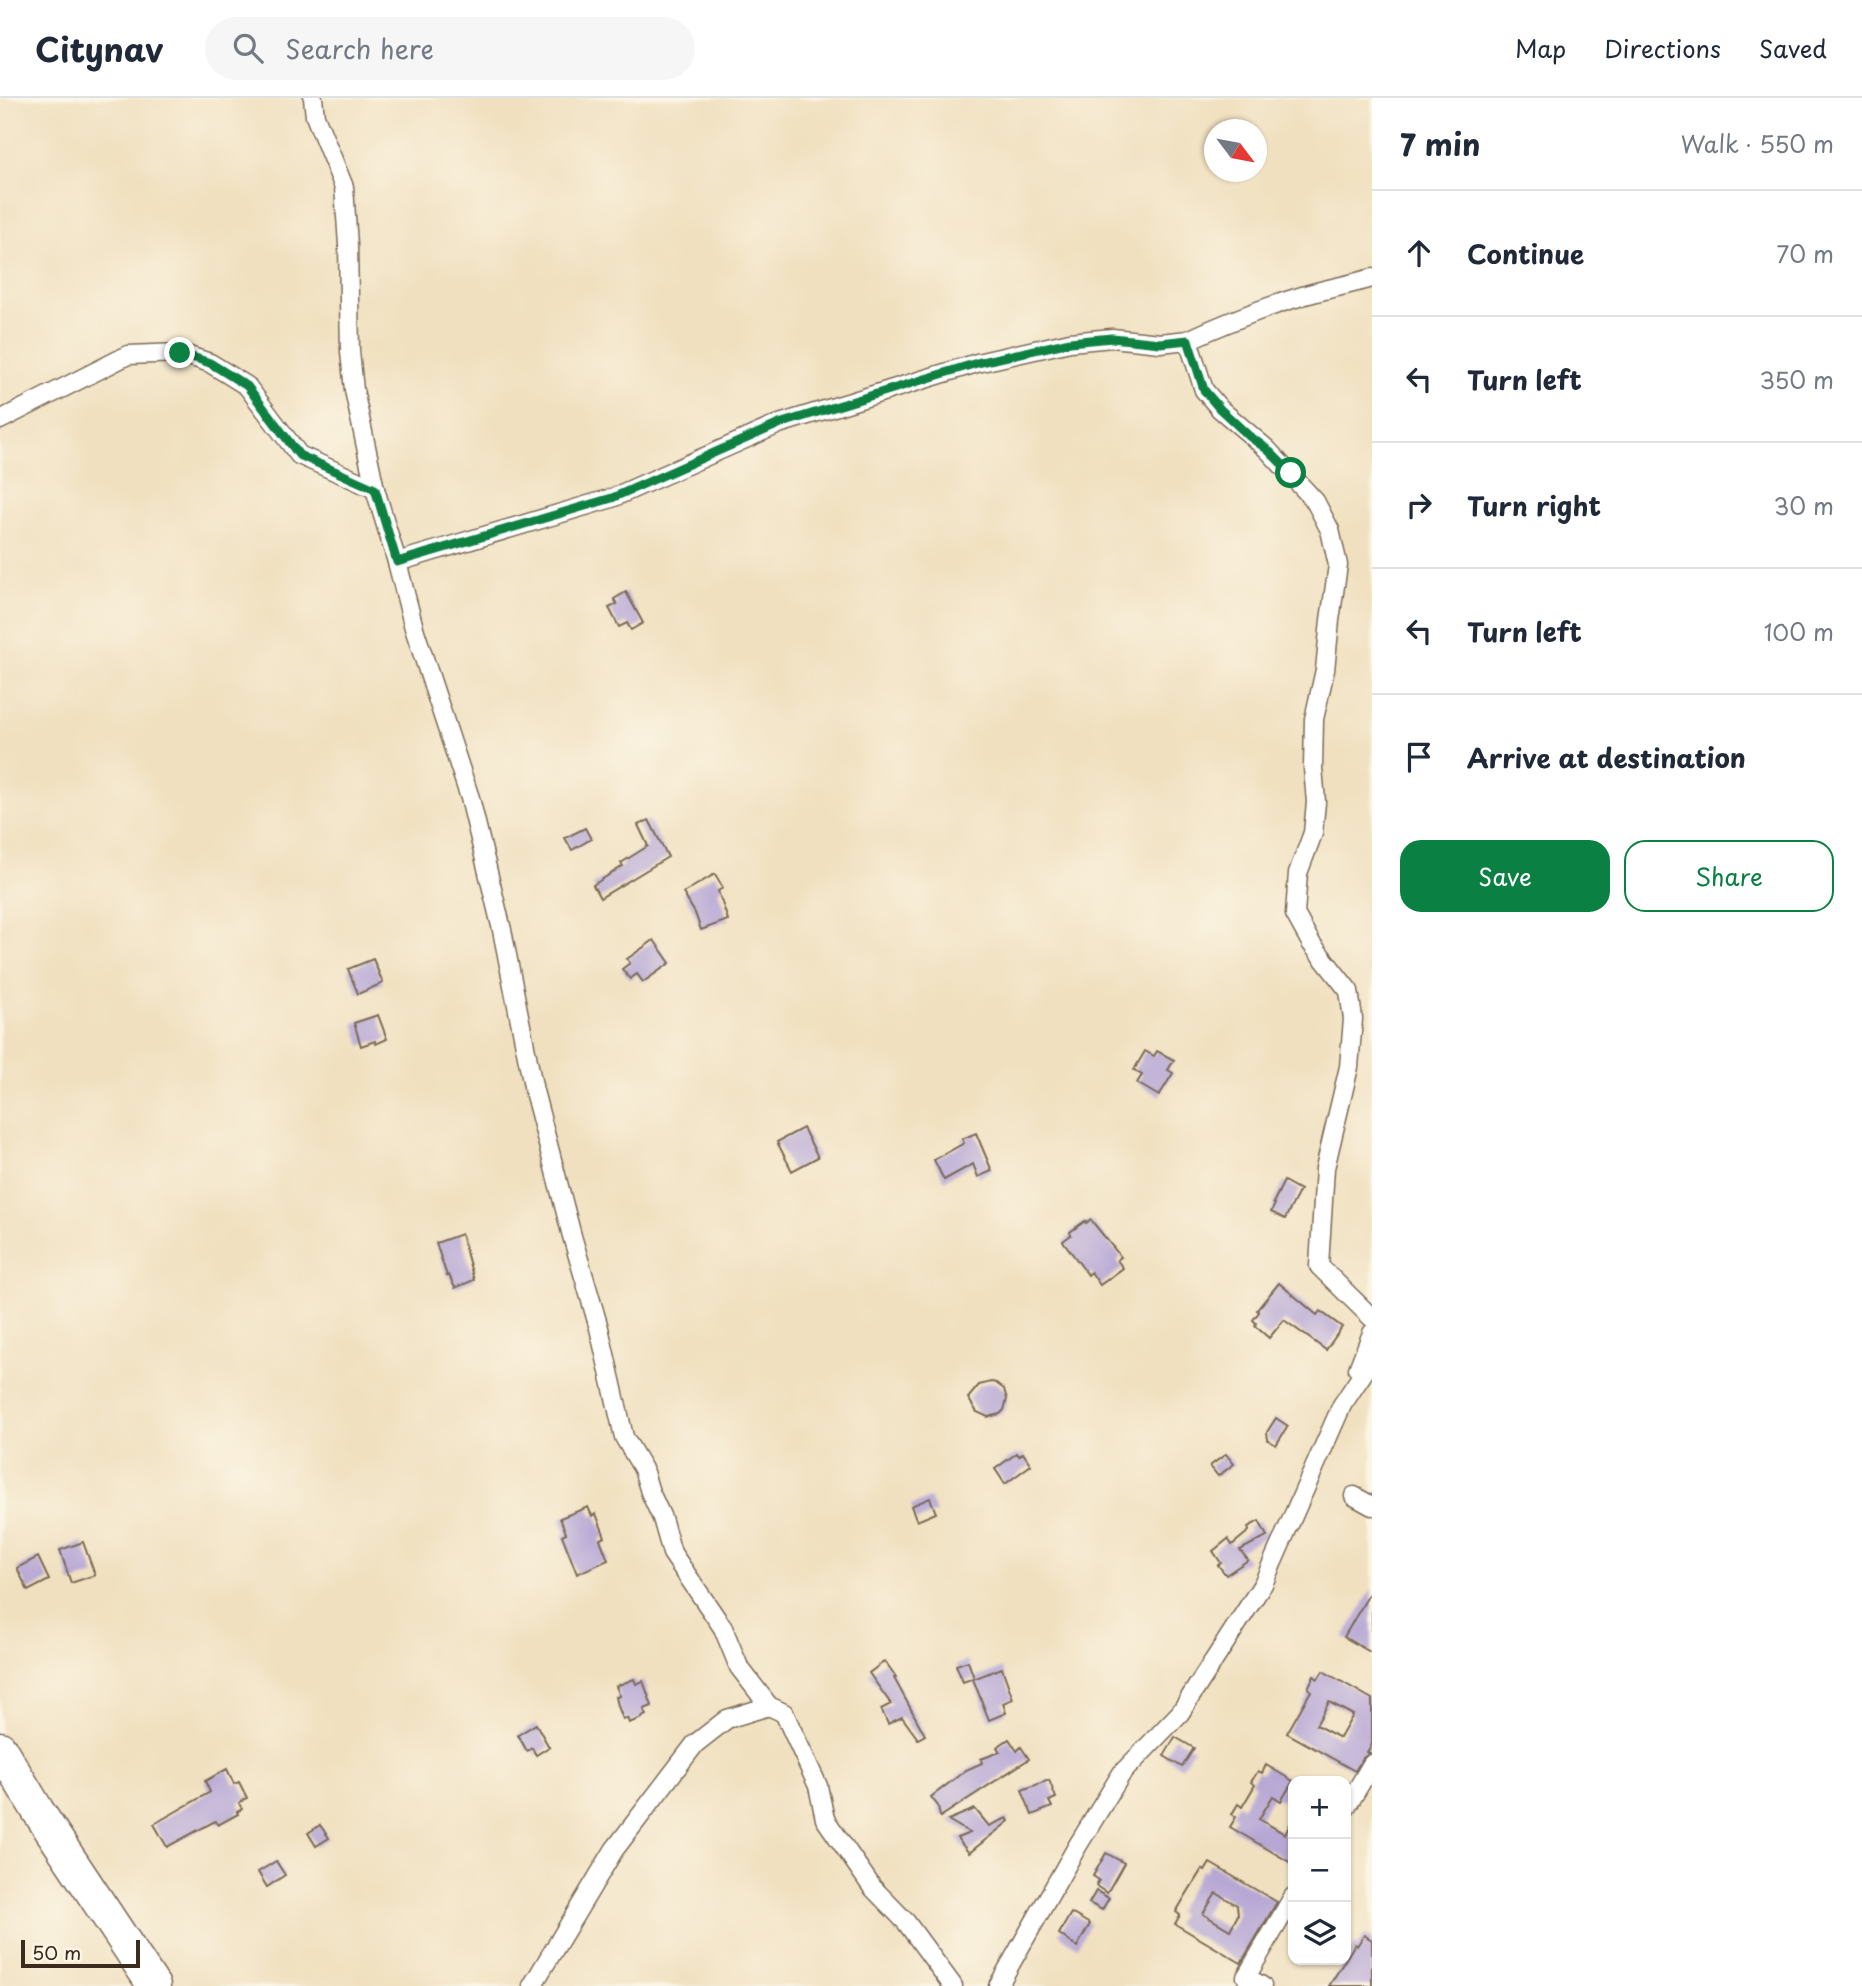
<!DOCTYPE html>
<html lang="en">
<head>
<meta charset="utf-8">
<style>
  body { margin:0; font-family:"Playpen Sans",sans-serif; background:#f6f6f7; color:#1f2937 }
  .controls { position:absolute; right:21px; bottom:21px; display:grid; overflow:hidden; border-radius:14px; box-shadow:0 2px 5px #0004 }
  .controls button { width:63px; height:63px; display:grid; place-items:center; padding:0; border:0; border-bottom:2px solid #e0e1e3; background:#fff; color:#1f2937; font:35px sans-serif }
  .compass { position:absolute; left:1204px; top:21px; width:63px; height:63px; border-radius:50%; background:#fff; box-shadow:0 2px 5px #0004; rotate:122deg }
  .scale { position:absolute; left:21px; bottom:18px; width:119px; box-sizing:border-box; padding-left:7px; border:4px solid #3b2a1e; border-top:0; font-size:19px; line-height:24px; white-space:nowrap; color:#3b2a1e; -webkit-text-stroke:5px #fcf5e5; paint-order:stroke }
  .stop { position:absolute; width:21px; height:21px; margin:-16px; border:5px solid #0b8043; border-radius:50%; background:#fff }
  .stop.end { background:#0b8043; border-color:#fff; box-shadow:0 2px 7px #0008 }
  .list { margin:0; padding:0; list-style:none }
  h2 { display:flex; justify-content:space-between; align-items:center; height:91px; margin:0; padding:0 28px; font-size:30px }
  h2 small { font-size:23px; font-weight:400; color:#747a83 }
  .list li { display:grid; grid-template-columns:46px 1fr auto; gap:21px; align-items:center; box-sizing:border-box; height:126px; padding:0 28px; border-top:2px solid #e0e1e3 }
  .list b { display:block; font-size:26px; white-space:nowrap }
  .list em { font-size:23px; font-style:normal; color:#747a83 }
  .actions { display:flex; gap:14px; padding:21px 28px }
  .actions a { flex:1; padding:16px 0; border:2px solid #0b8043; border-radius:21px; text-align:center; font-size:24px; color:#0b8043 }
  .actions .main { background:#0b8043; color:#fff }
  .icon { flex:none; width:38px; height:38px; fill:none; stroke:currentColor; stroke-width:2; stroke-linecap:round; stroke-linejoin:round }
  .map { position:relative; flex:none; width:1372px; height:1888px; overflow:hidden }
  header { display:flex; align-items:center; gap:42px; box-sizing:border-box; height:98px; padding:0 35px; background:#fff; border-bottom:2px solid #e0e1e3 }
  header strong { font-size:33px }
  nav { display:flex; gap:38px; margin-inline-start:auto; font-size:24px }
  .search { width:490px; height:63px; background:#f6f6f7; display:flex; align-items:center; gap:18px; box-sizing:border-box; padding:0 24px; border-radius:38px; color:#747a83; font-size:26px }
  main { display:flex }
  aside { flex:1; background:#fff }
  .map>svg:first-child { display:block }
</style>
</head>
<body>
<header>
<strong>Citynav</strong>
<div class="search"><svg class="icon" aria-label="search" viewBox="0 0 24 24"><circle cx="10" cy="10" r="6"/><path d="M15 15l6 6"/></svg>Search here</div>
<nav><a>Map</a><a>Directions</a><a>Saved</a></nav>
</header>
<main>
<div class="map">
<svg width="1372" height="1888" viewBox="0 0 1372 1888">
  <rect width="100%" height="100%" fill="#fcf5e5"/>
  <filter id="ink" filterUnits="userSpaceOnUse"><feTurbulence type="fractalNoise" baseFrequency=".0143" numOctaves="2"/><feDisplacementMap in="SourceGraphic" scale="14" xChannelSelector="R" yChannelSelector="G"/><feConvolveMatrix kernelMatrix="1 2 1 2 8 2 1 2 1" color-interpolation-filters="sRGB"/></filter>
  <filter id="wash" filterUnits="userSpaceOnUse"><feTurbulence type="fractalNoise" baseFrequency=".00686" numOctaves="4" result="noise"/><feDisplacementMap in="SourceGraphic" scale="28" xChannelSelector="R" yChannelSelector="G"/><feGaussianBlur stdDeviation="1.57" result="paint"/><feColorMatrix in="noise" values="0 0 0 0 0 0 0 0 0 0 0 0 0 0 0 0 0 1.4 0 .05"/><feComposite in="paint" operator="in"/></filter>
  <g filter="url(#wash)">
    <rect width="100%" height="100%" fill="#f0e0bf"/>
    <g id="blocks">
      <g fill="#b7a7d5" fill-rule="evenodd">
        <polygon points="626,494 643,525 631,532 627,525 619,529 609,510 617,506 614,501"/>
        <polygon points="649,722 668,759 600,800 593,787 623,768 621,765 648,748 638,727"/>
        <polygon points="585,730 591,741 572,752 565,740"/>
        <polygon points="715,776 723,790 718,793 728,822 701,832 695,815 683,795"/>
        <polygon points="654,842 670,865 643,884 637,876 630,881 622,871 630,865 627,861"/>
        <polygon points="373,861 383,885 358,896 348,871"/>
        <polygon points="378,917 387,941 376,946 375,943 361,948 354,925"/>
        <polygon points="1145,953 1154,958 1157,953 1174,962 1168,972 1173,975 1159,998 1137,985 1142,977 1134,972"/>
        <polygon points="803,1030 818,1059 792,1073 777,1044"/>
        <polygon points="976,1035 992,1073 978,1079 973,1066 944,1082 934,1062 964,1045 962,1041"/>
        <polygon points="1284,1083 1300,1092 1285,1121 1271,1114 1275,1106 1273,1105"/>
        <polygon points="1091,1122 1121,1159 1117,1162 1123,1170 1100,1187 1091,1174 1088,1177 1063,1143 1071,1137 1070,1134 1085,1123 1086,1125"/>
        <polygon points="461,1136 474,1182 455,1190 449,1177 447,1178 436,1145"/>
        <polygon points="1279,1185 1317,1217 1320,1213 1342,1229 1326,1252 1284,1222 1269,1240 1255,1228 1256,1225 1253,1222 1259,1214 1257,1212"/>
        <polygon points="991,1284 996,1285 1004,1291 1007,1301 1004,1312 1000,1316 988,1319 977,1314 968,1300 979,1287"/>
        <polygon points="1276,1320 1288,1328 1276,1347 1268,1342 1267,1334"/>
        <polygon points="1017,1355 1019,1358 1023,1355 1031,1367 1005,1386 995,1371"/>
        <polygon points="1226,1356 1234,1366 1218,1378 1210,1368"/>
        <polygon points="930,1400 936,1415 917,1423 911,1408"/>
        <polygon points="588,1409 592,1418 596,1416 605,1439 600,1441 608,1462 577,1476 562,1437 566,1435 560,1420"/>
        <polygon points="1259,1423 1267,1438 1240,1452 1248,1462 1226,1477 1218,1467 1221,1465 1213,1453 1228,1441 1232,1447 1249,1433 1248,1429"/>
        <polygon points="83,1444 95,1477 71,1485 60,1452"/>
        <polygon points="38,1459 49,1482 28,1493 17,1470"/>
        <polygon points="1372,1491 1372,1555 1344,1539"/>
        <polygon points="885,1563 896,1579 894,1580 925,1637 918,1641 902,1619 888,1626 881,1611 891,1606 869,1575"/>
        <polygon points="968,1563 974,1580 963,1584 956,1567"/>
        <polygon points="1002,1570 1013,1601 1003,1605 1006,1615 989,1622 973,1581"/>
        <path d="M1323,1573l49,28v45l-5,8 3,1 -7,5 -8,13 -68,-38 24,-42 -3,-3 6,-12 4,3zM1329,1604l24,13 -13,23 -24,-13z"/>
        <polygon points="634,1581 636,1586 643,1583 652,1608 644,1611 646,1617 642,1619 642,1620 629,1625 627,1620 623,1621 618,1608 616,1599 620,1598 616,1588"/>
        <polygon points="536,1626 549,1649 536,1657 532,1650 527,1653 518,1637"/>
        <polygon points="1175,1639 1194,1650 1182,1669 1164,1658"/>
        <polygon points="1009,1641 1017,1653 1021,1649 1029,1661 940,1719 938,1708 931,1699 966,1672 982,1665 981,1661 1000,1654 997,1649"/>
        <polygon points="1266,1667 1293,1683 1281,1703 1273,1698 1259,1721 1285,1736 1293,1721 1293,1766 1230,1729 1236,1719 1232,1716 1238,1706 1242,1709 1255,1687 1251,1684 1258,1673 1262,1675"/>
        <polygon points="227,1671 234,1686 239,1684 247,1700 239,1705 242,1711 237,1714 238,1716 218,1727 215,1723 167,1749 154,1726 210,1694 205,1683"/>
        <polygon points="1049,1682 1056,1700 1049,1703 1052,1709 1032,1717 1022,1692"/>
        <polygon points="975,1711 989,1728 1007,1720 1009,1723 969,1755 957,1740 970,1735 948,1722"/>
        <polygon points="320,1727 329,1740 316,1748 308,1735"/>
        <polygon points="1106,1755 1124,1765 1107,1795 1096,1788 1099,1782 1093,1778"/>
        <polygon points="276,1763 285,1777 267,1789 258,1774"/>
        <path d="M1210,1765l67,39 -36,61 -66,-39 5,-9 -4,-3 7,-12 19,-31 3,2zM1216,1795l21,12 1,10 -8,15 -27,-16z"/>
        <polygon points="1096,1793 1109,1800 1102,1812 1089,1805"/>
        <polygon points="1071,1815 1090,1826 1077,1849 1059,1836"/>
        <polygon points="1364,1837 1372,1842 1372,1888 1329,1888 1355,1846 1357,1848"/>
      </g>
    </g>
  </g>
  <g filter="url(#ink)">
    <use href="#blocks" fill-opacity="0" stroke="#7a6a56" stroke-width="2"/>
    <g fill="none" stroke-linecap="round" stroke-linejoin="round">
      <defs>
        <g id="street">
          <polyline points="313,0 315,18 344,89 348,147 350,254 354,292 375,391"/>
          <path d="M1372,180c-23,7 -47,11 -70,18 -39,12 -77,27 -114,44l16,50 16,19 47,40 48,52 15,29 8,35 -8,55 -5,50 -11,49 -1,49 3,34 -3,31 -15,40 -3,41 16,29 38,48 4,28 -4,48 -24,101 -6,98 53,52"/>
          <polyline points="0,322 128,257 180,255 210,265 247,288 299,357 375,391 397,464 612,400 779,326 977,265 1070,244 1112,240 1160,245 1188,242"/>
          <polyline points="397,464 414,530 470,700 502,832 534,993 572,1138 599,1230 624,1339 643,1371 650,1394 662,1420 672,1455 723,1530 739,1569 769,1608 784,1615 818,1688 825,1721 872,1789 906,1824 953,1888"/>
          <polyline points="1358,1271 1372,1235"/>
          <polyline points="1354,1398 1372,1408"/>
          <polyline points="1346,1710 1372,1666"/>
          <polyline points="532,1888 614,1752 695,1646 727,1621 769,1608"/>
          <polyline points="998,1888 1078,1747 1122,1675 1180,1615 1263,1486 1342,1307 1372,1262"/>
          <polyline points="1262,1888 1246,1879 1293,1799"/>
        </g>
        <polyline id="highway" points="0,1650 38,1713 154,1888"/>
      </defs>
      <use href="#street" stroke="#7a6a56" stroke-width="21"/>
      <use href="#highway" stroke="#7a6a56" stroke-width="35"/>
      <use href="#street" stroke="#fff" stroke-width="18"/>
      <use href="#highway" stroke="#fff" stroke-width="32"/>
    </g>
  </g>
  <g fill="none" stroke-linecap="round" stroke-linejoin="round" filter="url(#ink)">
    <polyline stroke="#0b8043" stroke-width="9" points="180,255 210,265 247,288 299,357 375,391 397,464 612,400 779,326 977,265 1070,244 1112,240 1160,245 1188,242 1204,292 1220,311 1249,338 1267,351 1291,375"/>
  </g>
</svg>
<div class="controls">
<button>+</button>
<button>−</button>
<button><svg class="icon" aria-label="layers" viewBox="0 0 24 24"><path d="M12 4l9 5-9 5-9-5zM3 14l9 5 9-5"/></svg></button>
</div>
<svg class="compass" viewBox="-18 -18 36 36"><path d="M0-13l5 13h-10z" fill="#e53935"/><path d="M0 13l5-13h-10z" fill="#747a83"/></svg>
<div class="scale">50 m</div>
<div class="stop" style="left:1291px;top:375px"></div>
<div class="stop end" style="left:180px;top:255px"></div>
</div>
<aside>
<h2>7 min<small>Walk · 550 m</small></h2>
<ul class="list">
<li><svg class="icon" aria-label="ahead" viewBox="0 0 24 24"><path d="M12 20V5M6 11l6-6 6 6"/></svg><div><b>Continue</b></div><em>70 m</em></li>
<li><svg class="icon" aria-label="left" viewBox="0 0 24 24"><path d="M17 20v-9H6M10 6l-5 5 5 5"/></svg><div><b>Turn left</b></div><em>350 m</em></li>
<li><svg class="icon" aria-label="right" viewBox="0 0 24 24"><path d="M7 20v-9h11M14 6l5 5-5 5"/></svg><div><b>Turn right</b></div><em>30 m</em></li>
<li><svg class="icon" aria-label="left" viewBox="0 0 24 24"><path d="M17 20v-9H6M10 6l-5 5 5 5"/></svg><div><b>Turn left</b></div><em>100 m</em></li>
<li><svg class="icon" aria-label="arrive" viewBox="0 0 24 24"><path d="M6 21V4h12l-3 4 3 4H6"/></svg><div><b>Arrive at destination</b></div></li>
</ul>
<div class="actions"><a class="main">Save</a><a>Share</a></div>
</aside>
</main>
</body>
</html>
